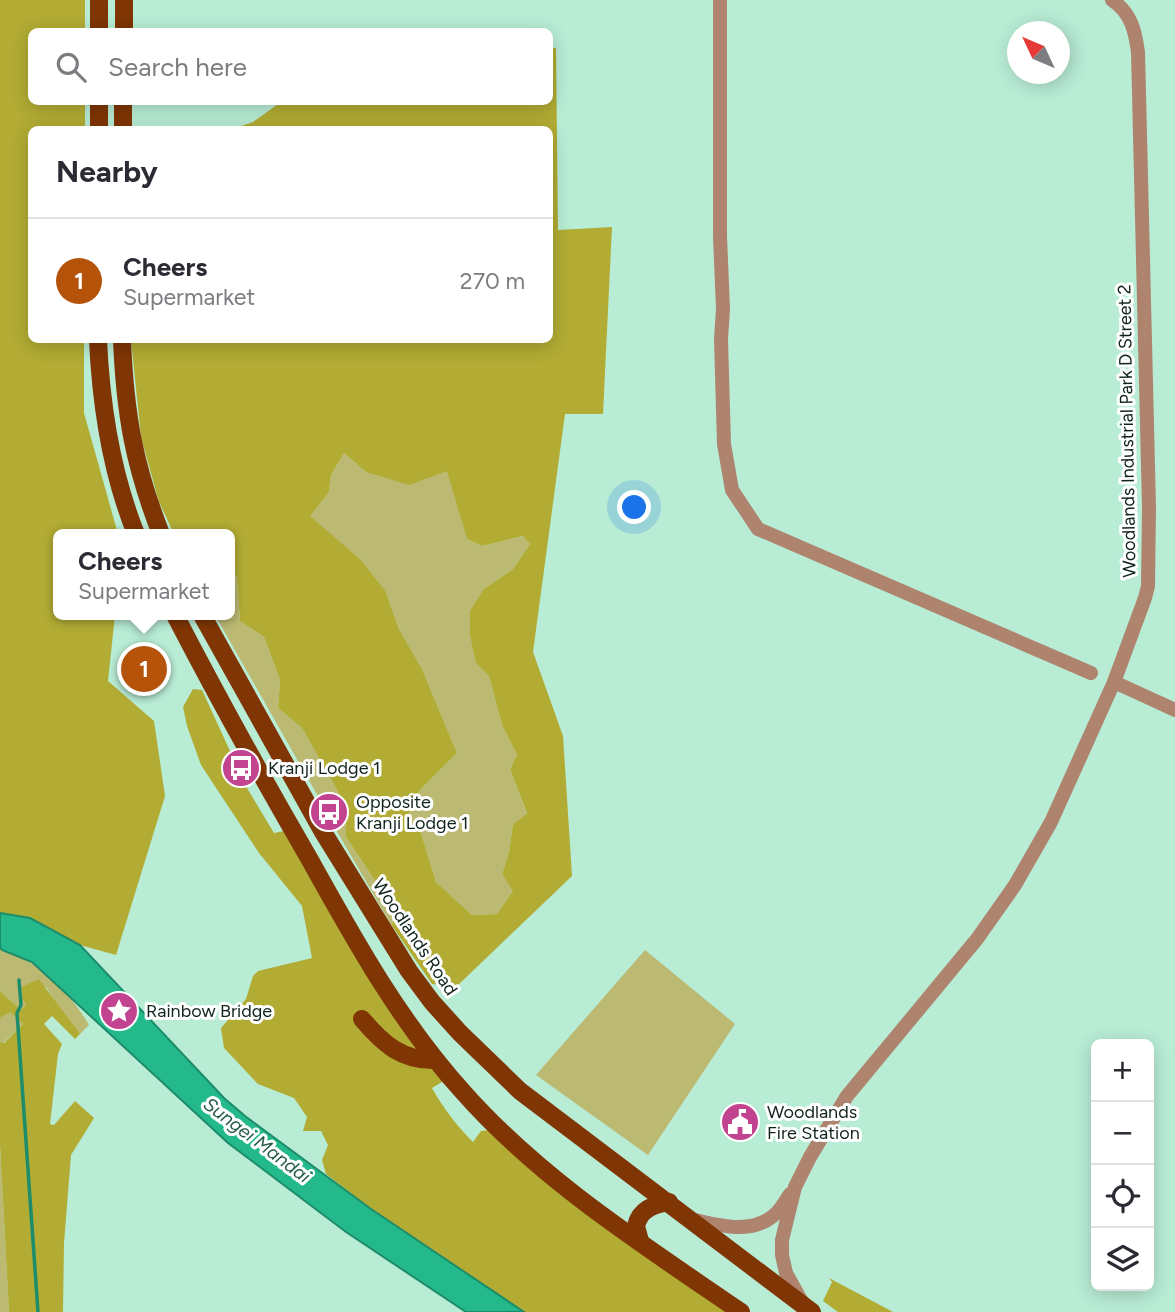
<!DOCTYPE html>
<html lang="en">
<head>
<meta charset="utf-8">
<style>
  body { margin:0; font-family:Figtree,sans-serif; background:#f7f7f7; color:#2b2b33 }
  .controls { position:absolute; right:21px; bottom:21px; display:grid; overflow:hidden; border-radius:10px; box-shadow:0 4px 18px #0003 }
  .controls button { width:63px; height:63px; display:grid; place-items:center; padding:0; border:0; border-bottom:2px solid #e1e1e2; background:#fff; color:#2b2b33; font:35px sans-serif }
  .compass { position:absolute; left:1007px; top:21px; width:63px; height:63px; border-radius:50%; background:#fff; box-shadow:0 4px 18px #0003; rotate:314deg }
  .you { position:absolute; left:635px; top:508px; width:24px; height:24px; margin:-18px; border:5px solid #fff; border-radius:50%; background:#1a73e8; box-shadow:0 0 0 10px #1a73e833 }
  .badge { display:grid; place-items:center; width:46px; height:46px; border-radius:50%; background:#b45309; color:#fff; font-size:23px; font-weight:700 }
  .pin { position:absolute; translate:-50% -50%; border:4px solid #fff; box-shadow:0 2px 7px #0006 }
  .popup { position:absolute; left:53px; top:529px; width:182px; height:91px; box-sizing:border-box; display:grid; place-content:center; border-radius:10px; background:#fff; filter:drop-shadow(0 2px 5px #0005); font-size:23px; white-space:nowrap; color:#7c7c81 }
  .popup b { font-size:26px; color:#2b2b33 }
  .popup::after { content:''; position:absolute; left:50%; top:100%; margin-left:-14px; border:14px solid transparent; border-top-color:#fff }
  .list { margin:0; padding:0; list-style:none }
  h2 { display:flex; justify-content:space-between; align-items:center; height:91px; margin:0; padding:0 28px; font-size:30px }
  h2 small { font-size:23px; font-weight:400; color:#7c7c81 }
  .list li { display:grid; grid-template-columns:46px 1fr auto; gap:21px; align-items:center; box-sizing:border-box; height:126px; padding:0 28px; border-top:2px solid #e1e1e2 }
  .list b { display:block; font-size:26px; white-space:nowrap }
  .list p { margin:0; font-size:23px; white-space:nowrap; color:#7c7c81 }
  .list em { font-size:23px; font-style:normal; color:#7c7c81 }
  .icon { flex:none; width:38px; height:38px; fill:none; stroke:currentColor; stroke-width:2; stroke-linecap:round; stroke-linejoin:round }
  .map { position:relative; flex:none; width:1175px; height:1312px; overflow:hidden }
  .search { position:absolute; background:#fff; box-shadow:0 4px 18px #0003; left:28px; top:28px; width:525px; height:77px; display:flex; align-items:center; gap:18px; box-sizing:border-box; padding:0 24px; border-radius:10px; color:#7c7c81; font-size:26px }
  .panel { position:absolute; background:#fff; box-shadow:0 4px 18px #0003; left:28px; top:126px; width:525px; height:217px; border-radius:10px }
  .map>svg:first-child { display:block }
</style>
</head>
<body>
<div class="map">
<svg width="1175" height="1312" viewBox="0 0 1175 1312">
  <rect width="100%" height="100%" fill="#b8ecd5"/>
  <g fill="#bcb973">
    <polygon points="344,453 366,472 448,471 467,539 482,546 524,536 530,544 513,569 484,589 476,663 489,676 502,725 517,755 510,769 527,815 513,824 509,852 502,874 514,890 497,914 472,915 436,882 421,833 405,818 420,790 457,753 422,669 399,629 385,590 360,559 309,516 329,492 331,475"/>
    <polygon points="230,574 237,576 240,621 264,637 280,680 278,708 302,728 346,806 346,837 394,909 392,926 332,823 338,819 328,803 323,805 215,615 230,615"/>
    <path d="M0,949c39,11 69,42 89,76l-9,9 -9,-9 -25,-38 -25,23 -21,-19z"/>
    <polygon points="645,950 735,1024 648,1155 536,1075"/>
    <polygon points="10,1012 23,1024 3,1043 0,1042 0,1018"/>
    <polygon points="0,1145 9,1312 0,1312"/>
  </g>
  <g fill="#b2ac34" fill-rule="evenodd">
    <polygon points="0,0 85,0 85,31 32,32 32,102 85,102 85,129 32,130 32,340 84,340 84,413 118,534 58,534 58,615 115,615 108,681 154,721 165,796 116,955 80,945 30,918 0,913"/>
    <path d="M550,48h6l2,182 54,-3 -9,187h-38l-32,238 30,84 9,140 -116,111 -24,-3 -40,-58 2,-17 -48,-72v-31l-44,-78 -24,-20 2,-28 -16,-43 -24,-16 -3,-45 -7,-2v-40h-56l-15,-32 -18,-65 -10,-97h419v-210l-318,-1 21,-7 28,-20h269zM344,453l22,19 43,13 38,-14 20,68 15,7 41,-10 7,8 -17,25 -29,20 -14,22v24l6,28 13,13 13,49 15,30 -7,14 17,45 -14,10 -4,28 -7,22 11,17 -16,23 -25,1 -36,-33 -15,-49 -15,-15 14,-28 37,-37 -35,-84 -23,-40 -14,-39 -25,-31 -50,-43 19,-24 2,-17z"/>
    <path d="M193,689l9,1 45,98 27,45 10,-2 163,248 -15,9c12,21 24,37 41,54l8,-11 10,-1 238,182h-205l-153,-103 -45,-35 -4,-14 6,-15 -7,-14h-18l4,-14 -13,-19 -36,-14 -34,-36 -3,-20 25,-29 7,-23 5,-5 54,-13 -10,-52 -43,-53 -58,-88 -14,-39 -4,-19z"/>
    <polygon points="39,979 80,1034 75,1039 52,1016 44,1024 62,1044 58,1054 50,1124 54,1125 75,1101 94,1118 71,1155 64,1243 63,1312 9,1312 0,1145 0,1042 4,1043 23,1024 10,1012 0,1018 0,991 21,1010 26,1005 22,998 22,987"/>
    <polygon points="829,1278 893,1312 838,1312 823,1301 832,1282"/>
  </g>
  <polygon fill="#23b98b" stroke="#1d8c6a" stroke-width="2" points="0,913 30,918 80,945 224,1098 245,1116 371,1209 524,1312 466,1312 346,1232 228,1143 32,962 2,950 0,947"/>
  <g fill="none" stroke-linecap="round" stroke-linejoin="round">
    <polyline stroke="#1d8c6a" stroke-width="3.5" points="19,980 21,1005 17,1013 38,1312"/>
    <g stroke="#af846f" stroke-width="14">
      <polyline points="720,0 720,236 723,309 721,339 724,444 732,490 758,529 1091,673"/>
      <polyline points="1114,682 1175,710"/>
      <path d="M691,1219c26,6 59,16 82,-3 7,-5 12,-15 17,-22"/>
      <path d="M802,1302l-16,-29 -4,-18v-15l13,-53 15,-30 37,-61 130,-157 38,-54 36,-63 63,-140 31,-84 3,-12 1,-79 -11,-455c-3,-22 -7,-39 -26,-52"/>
    </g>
    <g stroke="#803504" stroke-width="18">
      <polyline points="99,32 99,0"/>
      <polyline points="124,32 124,0"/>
      <polyline points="99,130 99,102"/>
      <polyline points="123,130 123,102"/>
      <path d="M98,340c3,66 13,132 38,194"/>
      <path d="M122,340c3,74 12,125 39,194"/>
      <path d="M175,615c43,83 88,164 135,245 45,81 91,164 154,233 78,88 181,153 277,219"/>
      <polyline points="202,615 323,832 409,971 432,1002 460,1033 520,1091 812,1312"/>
      <path d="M362,1019c21,25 40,42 74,41"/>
      <path d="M640,1241l-4,-15c4,-17 17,-21 33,-24"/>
    </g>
  </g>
  <defs>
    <symbol id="bus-disc" viewBox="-11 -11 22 22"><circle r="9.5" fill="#c24491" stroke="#fff"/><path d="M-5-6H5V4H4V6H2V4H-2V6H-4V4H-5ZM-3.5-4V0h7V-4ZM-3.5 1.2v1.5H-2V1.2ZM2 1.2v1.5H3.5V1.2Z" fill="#fff"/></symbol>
    <symbol id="sight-disc" viewBox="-11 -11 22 22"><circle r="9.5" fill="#c24491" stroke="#fff"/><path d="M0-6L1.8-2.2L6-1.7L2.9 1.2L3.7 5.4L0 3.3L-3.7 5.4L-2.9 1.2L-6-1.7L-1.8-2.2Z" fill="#fff"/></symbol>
    <symbol id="civic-disc" viewBox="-11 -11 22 22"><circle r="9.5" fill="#c24491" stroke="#fff"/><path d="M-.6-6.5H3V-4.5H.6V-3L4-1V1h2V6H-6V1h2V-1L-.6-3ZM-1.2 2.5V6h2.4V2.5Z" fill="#fff"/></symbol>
  </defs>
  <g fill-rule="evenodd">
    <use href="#bus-disc" x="219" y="746" width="44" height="44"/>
    <use href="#bus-disc" x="307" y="790" width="44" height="44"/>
    <use href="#sight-disc" x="97" y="989" width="44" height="44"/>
    <use href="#civic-disc" x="718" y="1100" width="44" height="44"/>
  </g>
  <g text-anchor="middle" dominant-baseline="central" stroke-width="6" stroke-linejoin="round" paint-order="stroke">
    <g font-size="18" fill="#10241c" stroke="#fff">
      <text transform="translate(1127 431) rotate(-91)">Woodlands Industrial Park D Street 2</text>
      <text transform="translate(415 937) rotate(56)">Woodlands Road</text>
    </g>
    <g font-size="18" fill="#10241c" stroke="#fff" text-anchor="start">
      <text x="268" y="768">Kranji Lodge 1</text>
      <text x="356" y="802">Opposite<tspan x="356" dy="21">Kranji Lodge 1</tspan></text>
      <text x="146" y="1011">Rainbow Bridge</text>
      <text x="767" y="1112">Woodlands<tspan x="767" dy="21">Fire Station</tspan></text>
    </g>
    <g font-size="19" font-style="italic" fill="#275d49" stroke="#fff">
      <text transform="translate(257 1140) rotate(37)">Sungei Mandai</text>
    </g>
  </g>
</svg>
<div class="controls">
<button>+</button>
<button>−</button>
<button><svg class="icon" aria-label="locate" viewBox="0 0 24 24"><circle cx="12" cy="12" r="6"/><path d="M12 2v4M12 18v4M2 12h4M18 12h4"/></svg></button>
<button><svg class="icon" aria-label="layers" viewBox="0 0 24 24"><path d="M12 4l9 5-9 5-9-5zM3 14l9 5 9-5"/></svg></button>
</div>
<svg class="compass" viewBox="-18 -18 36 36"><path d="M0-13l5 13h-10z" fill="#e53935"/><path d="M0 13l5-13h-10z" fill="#7c7c81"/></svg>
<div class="you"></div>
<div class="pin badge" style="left:144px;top:669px">1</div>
<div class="popup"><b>Cheers</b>Supermarket</div>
<div class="search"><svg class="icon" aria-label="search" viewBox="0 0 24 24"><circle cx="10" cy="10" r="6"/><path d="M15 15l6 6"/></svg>Search here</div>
<section class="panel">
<h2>Nearby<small></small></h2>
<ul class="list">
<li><span class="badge">1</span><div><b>Cheers</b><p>Supermarket</p></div><em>270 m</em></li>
</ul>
</section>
</div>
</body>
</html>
